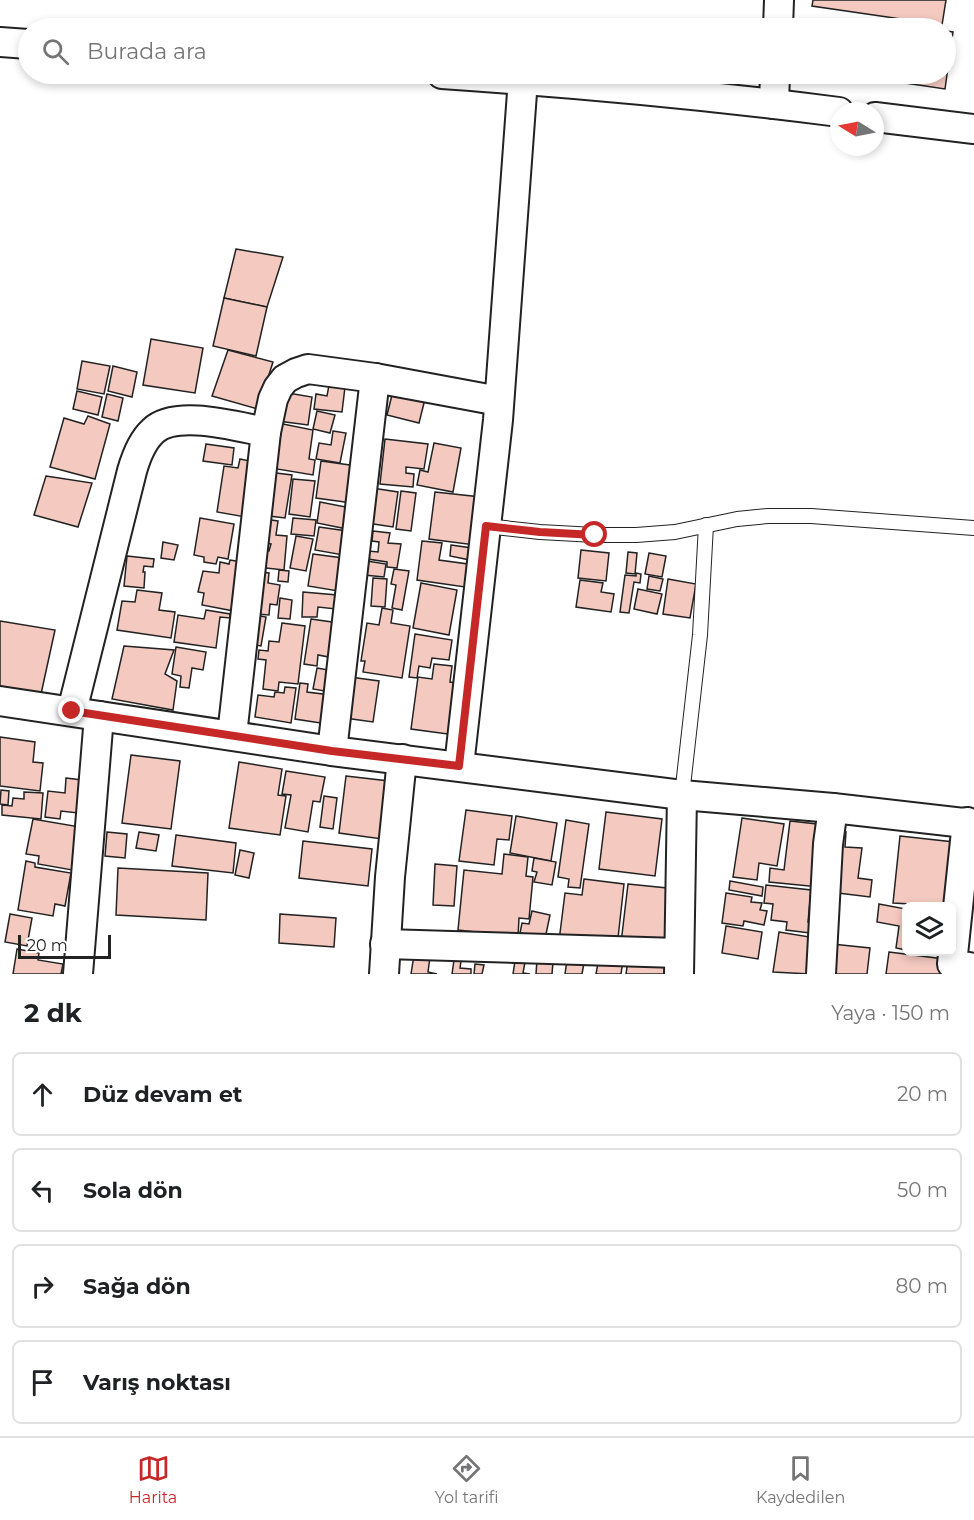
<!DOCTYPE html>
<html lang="tr">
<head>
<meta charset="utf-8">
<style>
  body { margin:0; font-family:Montserrat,sans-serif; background:#f2f2f2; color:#202124 }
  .controls { position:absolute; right:18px; bottom:18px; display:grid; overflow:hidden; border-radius:9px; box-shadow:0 3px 9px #0003 }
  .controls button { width:54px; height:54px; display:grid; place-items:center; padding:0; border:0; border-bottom:2px solid #e0e0e0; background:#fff; color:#202124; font:30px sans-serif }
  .compass { position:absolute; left:830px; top:102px; width:54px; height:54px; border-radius:50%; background:#fff; box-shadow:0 3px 9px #0003; rotate:280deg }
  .scale { position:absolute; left:18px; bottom:15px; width:93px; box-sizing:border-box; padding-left:6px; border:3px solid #222; border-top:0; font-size:16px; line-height:21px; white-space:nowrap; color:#222; -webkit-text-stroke:4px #fff; paint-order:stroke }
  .stop { position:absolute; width:18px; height:18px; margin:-14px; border:4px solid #c62828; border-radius:50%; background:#fff }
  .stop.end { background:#c62828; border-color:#fff; box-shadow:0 2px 6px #0008 }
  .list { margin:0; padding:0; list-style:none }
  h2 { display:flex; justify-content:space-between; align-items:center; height:78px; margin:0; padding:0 24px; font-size:26px }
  h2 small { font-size:20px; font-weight:400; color:#757577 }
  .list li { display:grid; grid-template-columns:39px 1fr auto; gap:18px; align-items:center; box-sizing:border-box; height:84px; margin:0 12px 12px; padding:0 12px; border:2px solid #e0e0e0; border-radius:9px }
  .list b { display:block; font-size:22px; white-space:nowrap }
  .list em { font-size:20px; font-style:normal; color:#757577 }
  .icon { flex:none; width:33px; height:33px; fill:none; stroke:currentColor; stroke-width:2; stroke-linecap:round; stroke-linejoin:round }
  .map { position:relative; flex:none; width:974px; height:974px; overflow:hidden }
  .search { position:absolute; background:#fff; box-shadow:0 3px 9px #0003; left:18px; right:18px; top:18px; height:66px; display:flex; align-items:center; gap:15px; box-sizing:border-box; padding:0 21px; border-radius:33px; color:#757577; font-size:22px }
  .sheet { height:462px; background:#fff }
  nav { display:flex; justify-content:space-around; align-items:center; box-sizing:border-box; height:84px; border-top:2px solid #e0e0e0; background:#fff; font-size:16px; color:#757577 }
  nav a { display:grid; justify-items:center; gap:3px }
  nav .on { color:#c62828 }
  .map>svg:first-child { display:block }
</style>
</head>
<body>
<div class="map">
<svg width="974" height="974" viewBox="0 0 974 974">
  <rect width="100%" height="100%" fill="#fff"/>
  <g fill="#f3c9c0" stroke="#222" stroke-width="1.5">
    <polygon points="813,0 946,0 942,25 812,6"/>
    <polygon points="900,24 930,28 900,28"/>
    <polygon points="946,31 953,32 945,89 892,81 893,74 946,74"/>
    <polygon points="236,249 283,257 267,307 224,298"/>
    <polygon points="224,298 267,307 256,356 213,346"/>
    <polygon points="151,339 203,348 195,393 143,385"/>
    <polygon points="228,350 273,362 258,409 212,396"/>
    <polygon points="82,361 110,366 104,394 77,389"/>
    <polygon points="113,366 137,372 132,397 108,391"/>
    <polygon points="329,385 345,387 342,412 314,409 316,394 327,396"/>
    <polygon points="394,387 426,395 419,423 387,415"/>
    <polygon points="77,391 102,397 98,415 73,409"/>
    <polygon points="282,392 312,397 308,425 278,421"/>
    <polygon points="107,394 123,398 118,421 102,417"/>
    <polygon points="317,411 335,415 330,433 313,429"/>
    <polygon points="88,416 110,424 95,479 50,467 64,418 84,424"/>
    <polygon points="278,423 313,430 309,459 315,460 313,475 271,468"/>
    <polygon points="333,431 346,433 340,463 316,459 319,443 331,445"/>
    <polygon points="385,439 428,444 424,469 406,467 406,473 414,474 413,487 380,484"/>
    <polygon points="434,443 461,448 453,492 417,485 420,470 428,472"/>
    <polygon points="206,444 234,448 232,465 203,461"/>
    <polygon points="240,459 260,463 251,518 217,512 224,466 238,468"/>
    <polygon points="321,461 357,466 359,504 316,498"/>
    <polygon points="276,473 292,475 285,518 269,516"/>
    <polygon points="46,476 92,483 78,527 34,515"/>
    <polygon points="293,479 315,481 310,517 289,514"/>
    <polygon points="372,488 398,492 393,527 367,523"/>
    <polygon points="401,491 416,493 411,531 396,529"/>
    <polygon points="435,492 481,497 475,545 429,539"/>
    <polygon points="320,502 351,508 347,529 317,523"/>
    <polygon points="200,518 234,524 228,559 218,557 216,564 204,562 204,557 194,555"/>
    <polygon points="293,518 316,520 314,536 291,534"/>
    <polygon points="264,519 278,521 276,535 287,536 284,570 257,567 259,550 269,551 271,544 261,543"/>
    <polygon points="319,527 347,531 343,555 315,550"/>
    <polygon points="373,531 390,533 388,543 401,544 397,568 387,567 387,562 368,559 369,551 378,552 379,542 372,541"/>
    <polygon points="296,536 313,539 306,571 290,568"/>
    <polygon points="422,541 442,543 439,560 468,564 465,587 417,580"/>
    <polygon points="163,542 178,545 174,560 161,558"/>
    <polygon points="451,545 472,548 470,560 450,556"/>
    <polygon points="581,550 609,553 606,581 578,578"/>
    <polygon points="628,552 637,553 635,574 626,573"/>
    <polygon points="649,553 666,556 662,577 645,574"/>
    <polygon points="313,554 343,558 338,591 308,586"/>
    <polygon points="127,556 154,559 153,567 144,566 143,572 145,572 144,588 124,586"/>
    <polygon points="230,560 248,563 239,612 202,605 204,593 198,592 203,571 219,573 220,562 229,564"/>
    <polygon points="367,561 386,564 384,577 364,575"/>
    <polygon points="394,569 409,571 402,610 392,608 396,585 391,584"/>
    <polygon points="279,570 289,571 288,582 278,581"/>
    <polygon points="253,571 269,573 268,583 280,585 277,605 270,604 269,615 247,613"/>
    <polygon points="636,573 641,574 640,583 634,582 629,613 620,612 625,575 636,576"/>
    <polygon points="649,576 663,579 660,591 647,589"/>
    <polygon points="373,578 387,579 385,607 371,606"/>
    <polygon points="668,579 696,584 690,618 663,614"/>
    <polygon points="580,580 603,583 601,592 614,594 611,612 576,607"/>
    <polygon points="421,583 457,590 449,635 413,628"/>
    <polygon points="638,589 662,594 657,614 634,609"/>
    <polygon points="137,590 162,593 159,610 175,612 171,638 117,630 122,601 135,602"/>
    <polygon points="303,592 337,595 336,609 318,607 317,617 302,617"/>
    <polygon points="280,598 292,600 290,619 278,618"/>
    <polygon points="382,608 393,610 391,623 410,626 402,678 363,672 365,661 361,661 367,623 379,625"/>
    <polygon points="206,610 230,614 230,618 220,617 216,648 174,642 178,615 204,619"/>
    <polygon points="255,615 266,617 261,646 250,644"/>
    <polygon points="311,619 339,623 334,658 318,655 317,666 304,664"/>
    <polygon points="0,621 55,630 41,694 0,686"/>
    <polygon points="282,623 305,626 298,684 279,682 278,691 263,689 266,660 258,659 259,650 268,651 269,641 279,642"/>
    <polygon points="415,634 452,640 449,660 432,658 430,668 419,666 417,678 409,677"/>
    <polygon points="124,646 174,650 165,674 177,681 173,710 112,699"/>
    <polygon points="176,647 206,652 203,670 192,668 189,688 180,687 181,676 172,674"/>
    <polygon points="434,664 452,666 450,682 463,684 455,735 411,729 418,677 432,679"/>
    <polygon points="317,668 334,671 330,692 313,689"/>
    <polygon points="350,677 379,681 373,722 345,718"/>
    <polygon points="300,683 308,684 307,692 331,695 327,724 295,719"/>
    <polygon points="285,687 296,688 291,723 255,717 258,695 274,697 275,692 284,693"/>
    <polygon points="0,737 35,742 33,762 43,763 40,791 0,786"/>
    <polygon points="131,755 180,761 171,829 122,823"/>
    <polygon points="239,762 282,769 278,795 286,796 280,835 229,828"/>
    <polygon points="286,771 325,777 320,802 313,801 308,832 285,828 291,795 282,794"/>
    <polygon points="346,776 389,781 382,839 339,833"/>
    <polygon points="66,778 82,780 78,813 61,811 60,819 45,817 48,791 65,793"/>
    <polygon points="1,790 9,791 8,805 0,804"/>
    <polygon points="24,792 43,793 41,819 2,815 2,805 12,806 13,798 24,799"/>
    <polygon points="324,796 337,798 333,829 320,827"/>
    <polygon points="466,810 512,816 509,840 497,839 494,865 459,861"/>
    <polygon points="606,812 662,819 655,876 599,869"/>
    <polygon points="516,816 557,823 551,861 510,853"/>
    <polygon points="742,818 784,824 777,866 759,863 757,880 733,877"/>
    <polygon points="33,819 80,827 72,870 38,864 39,856 26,854"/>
    <polygon points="566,820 589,824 580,888 568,887 569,879 558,877"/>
    <polygon points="790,821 826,825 819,887 769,882 770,868 784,870"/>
    <polygon points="837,831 846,832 845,847 862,848 858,878 872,880 870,897 830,892"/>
    <polygon points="107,832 127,834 125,858 105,856"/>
    <polygon points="139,832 159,835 156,851 136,848"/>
    <polygon points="176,835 236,843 233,873 172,866"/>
    <polygon points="900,836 954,842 947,906 893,903"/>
    <polygon points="303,841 372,849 368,886 299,878"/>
    <polygon points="240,850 254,853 249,878 235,875"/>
    <polygon points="504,854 528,857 526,876 533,877 529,919 519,918 518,937 458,930 464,870 502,874"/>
    <polygon points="534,858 556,862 552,885 534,882 537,872 532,871"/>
    <polygon points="26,861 35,863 35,867 71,873 65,906 55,904 53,916 18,910"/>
    <polygon points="435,864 457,866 454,906 433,905"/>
    <polygon points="118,868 208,873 206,920 116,915"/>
    <polygon points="584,879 624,884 617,947 559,941 565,893 582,895"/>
    <polygon points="730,881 763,887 762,896 729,890"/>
    <polygon points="628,884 677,889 670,948 621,943"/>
    <polygon points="766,885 811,890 808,922 819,923 818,934 786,930 787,922 771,920 773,904 764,903"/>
    <polygon points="726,893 752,897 751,902 762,903 760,910 767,911 764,925 744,921 743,926 722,923"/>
    <polygon points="879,904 906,909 906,950 896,948 899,926 877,922"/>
    <polygon points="532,911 550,915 545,939 520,933 522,923 529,924"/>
    <polygon points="10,914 32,918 27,946 5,942"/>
    <polygon points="280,914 336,918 334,947 279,943"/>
    <polygon points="726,926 762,932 758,959 722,953"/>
    <polygon points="779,932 816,938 810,974 773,972"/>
    <polygon points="832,944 870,948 867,974 828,974"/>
    <polygon points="17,949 39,953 38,960 63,964 61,974 13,974"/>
    <polygon points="889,952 944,959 942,974 886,974"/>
    <polygon points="414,955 430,957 428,972 437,974 411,974"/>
    <polygon points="599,957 623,960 621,974 596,974"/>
    <polygon points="454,960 461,961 460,968 471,969 471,974 452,974"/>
    <polygon points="537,960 553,962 552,974 536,974"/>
    <polygon points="567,960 584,963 582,974 565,974"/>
    <polygon points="628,960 667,966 666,974 626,974"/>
    <polygon points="515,961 525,962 523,973 530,974 513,974"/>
    <polygon points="475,964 484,965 482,974 474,974"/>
  </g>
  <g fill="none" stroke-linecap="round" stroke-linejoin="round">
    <defs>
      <g id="service">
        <polyline points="486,526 540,532 595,535 636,535 675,532 737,519 768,516 811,516 974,528"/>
        <polyline points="682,795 700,635 706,525"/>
      </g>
      <g id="minor">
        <polyline points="778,28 779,0"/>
        <polyline points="0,42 28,44"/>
        <path d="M442,74c133,9 265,21 397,38"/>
        <polyline points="774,104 775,74"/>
        <polyline points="875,117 974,129"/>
        <polyline points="266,432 273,399 278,388 285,379 296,373 308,369 375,378 499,401"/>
        <polyline points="0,701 332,751 682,795 833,808 974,824"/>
        <path d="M72,711l60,-240c4,-14 10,-30 21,-40 23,-22 85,-4 113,1l-34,303"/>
        <polyline points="332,751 375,378"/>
        <polyline points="459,766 498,420 523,79"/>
        <polyline points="967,822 952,964 974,968"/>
        <polyline points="385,944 678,953"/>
        <polyline points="78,974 99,716"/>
        <polyline points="384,974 390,877 402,759"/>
        <polyline points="679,974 682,795"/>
        <polyline points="821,974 828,844 833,808"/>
      </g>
    </defs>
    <use href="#service" stroke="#222" stroke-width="16"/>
    <use href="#minor" stroke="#222" stroke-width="32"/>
    <use href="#service" stroke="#fff" stroke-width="14"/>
    <use href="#minor" stroke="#fff" stroke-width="28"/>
  </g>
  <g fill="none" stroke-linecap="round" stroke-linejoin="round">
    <polyline stroke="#c62828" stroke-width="8" points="72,711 332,751 459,766 486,526 540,532 595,535"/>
  </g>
</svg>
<div class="controls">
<button><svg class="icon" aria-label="layers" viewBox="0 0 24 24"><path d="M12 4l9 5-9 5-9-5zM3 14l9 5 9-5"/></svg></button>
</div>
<svg class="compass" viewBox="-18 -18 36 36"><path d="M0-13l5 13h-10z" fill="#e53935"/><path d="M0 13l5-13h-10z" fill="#757577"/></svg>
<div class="scale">20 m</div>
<div class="stop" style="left:595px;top:535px"></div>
<div class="stop end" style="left:72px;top:711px"></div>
<div class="search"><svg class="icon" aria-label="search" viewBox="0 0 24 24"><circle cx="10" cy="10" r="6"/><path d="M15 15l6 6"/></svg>Burada ara</div>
</div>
<section class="sheet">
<h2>2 dk<small>Yaya · 150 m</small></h2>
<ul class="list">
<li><svg class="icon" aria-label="ahead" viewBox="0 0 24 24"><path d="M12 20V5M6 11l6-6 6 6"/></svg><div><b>Düz devam et</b></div><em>20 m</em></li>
<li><svg class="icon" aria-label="left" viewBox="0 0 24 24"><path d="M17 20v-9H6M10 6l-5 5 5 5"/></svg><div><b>Sola dön</b></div><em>50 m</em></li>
<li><svg class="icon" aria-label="right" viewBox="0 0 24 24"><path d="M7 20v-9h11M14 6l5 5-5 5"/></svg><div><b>Sağa dön</b></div><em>80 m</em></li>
<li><svg class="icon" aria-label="arrive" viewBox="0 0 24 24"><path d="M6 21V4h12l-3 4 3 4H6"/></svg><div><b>Varış noktası</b></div></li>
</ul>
</section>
<nav>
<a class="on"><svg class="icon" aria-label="map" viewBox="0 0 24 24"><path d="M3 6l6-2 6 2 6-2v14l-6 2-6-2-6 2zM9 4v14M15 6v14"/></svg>Harita</a>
<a><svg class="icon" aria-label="directions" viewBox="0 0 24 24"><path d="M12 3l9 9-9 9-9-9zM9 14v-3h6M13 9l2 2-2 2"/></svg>Yol tarifi</a>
<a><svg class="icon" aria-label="saved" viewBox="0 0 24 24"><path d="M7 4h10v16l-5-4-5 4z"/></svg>Kaydedilen</a>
</nav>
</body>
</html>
